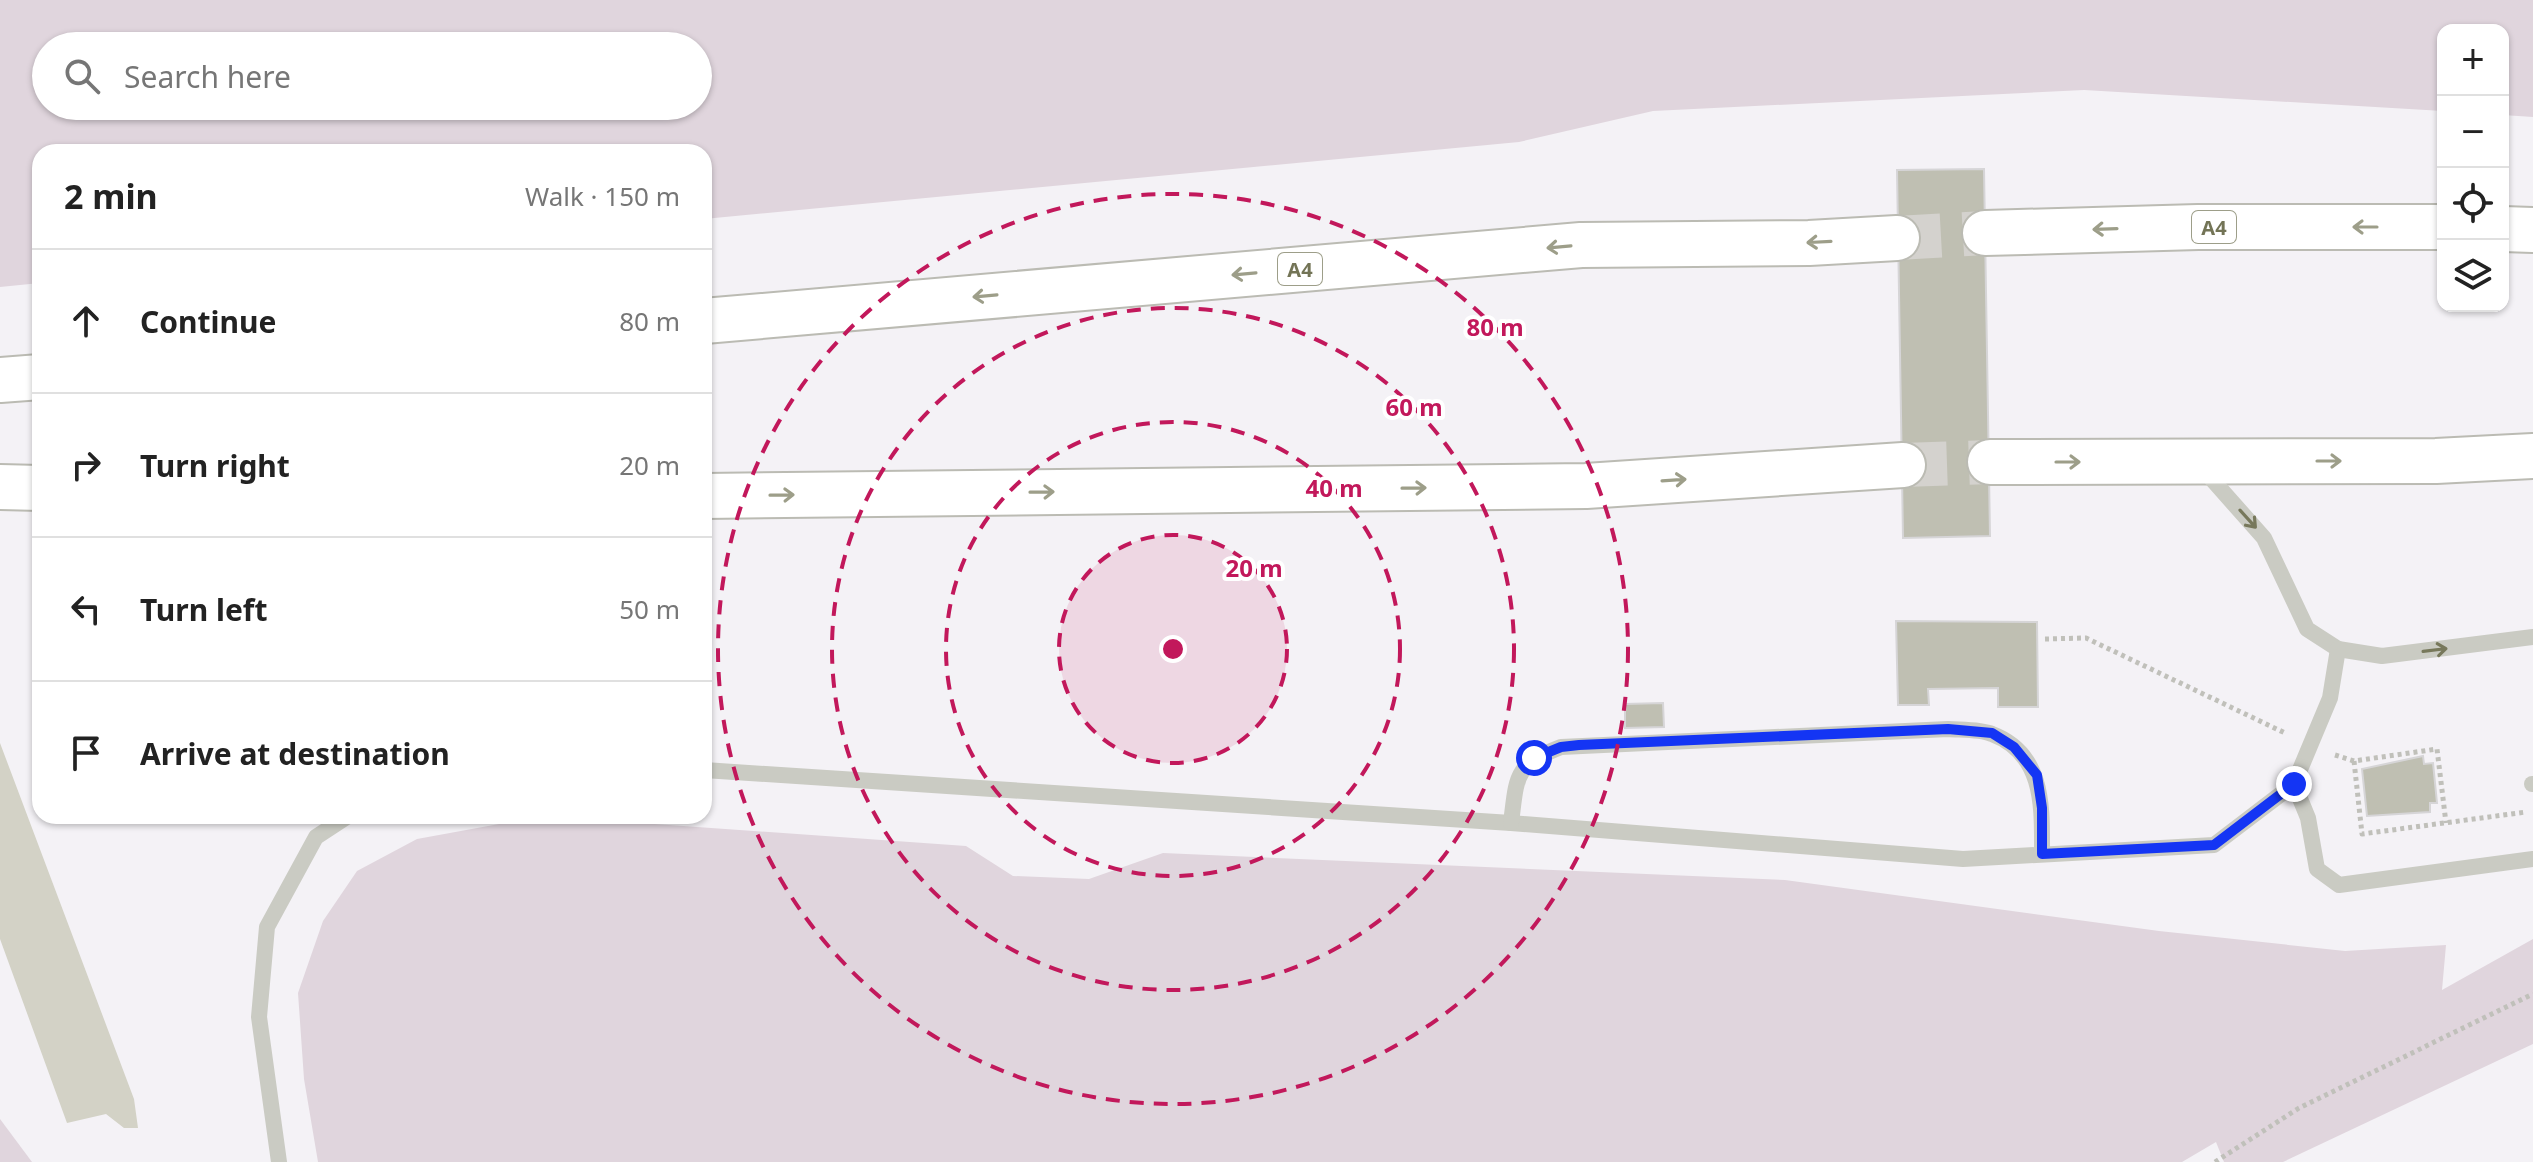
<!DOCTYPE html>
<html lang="en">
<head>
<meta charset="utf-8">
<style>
  body { margin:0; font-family:"Noto Sans",sans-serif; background:#f2f2f2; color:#222 }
  .controls { position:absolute; right:24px; top:24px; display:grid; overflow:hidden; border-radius:16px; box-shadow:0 2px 6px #0004 }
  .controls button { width:72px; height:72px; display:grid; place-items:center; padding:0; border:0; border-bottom:2px solid #e0e0e0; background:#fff; color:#222; font:40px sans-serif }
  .stop { position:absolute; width:24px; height:24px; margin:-18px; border:6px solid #1435f4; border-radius:50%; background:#fff }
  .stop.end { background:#1435f4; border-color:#fff; box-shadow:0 2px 8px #0008 }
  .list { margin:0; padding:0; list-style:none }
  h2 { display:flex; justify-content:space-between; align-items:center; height:104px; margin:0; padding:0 32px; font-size:34px }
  h2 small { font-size:26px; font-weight:400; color:#767676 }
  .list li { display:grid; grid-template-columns:52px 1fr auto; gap:24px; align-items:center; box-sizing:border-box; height:144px; padding:0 32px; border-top:2px solid #e0e0e0 }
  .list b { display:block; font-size:30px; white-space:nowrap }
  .list em { font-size:26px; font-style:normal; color:#767676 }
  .icon { flex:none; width:44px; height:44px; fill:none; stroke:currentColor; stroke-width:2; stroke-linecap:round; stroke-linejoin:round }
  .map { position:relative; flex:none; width:2533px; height:1162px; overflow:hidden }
  .search { position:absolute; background:#fff; box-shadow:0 2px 6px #0004; left:32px; top:32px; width:680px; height:88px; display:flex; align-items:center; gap:20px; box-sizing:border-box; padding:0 28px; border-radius:44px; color:#767676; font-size:30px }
  .panel { position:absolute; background:#fff; box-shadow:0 2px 6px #0004; left:32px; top:144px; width:680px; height:680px; border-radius:24px }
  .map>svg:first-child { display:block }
</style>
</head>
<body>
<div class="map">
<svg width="2533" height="1162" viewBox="0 0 2533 1162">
  <rect width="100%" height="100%" fill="#f4f2f6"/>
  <g fill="#e0d5dd" fill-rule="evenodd">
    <path d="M0,0h2533v117l-30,-2v-85h-60v81l-359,-21 -431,21 -134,31 -815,77v-67h-664v131l-40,4zM698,46v60h-652v-60z"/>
    <polygon points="542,816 966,846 1013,876 1089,879 1163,853 1785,880 2159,931 2345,951 2446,945 2442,990 2533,939 2533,1044 2283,1162 2224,1162 2216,1142 2182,1162 318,1162 304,1079 298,993 323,921 357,871 417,839"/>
    <polygon points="0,1119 32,1162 0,1162"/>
  </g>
  <polygon fill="#d3d2c6" points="0,743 134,1099 138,1128 124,1128 106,1114 67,1123 0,939"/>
  <g fill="#bfbfb2" stroke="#d6d5d7" stroke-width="2">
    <polygon points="1984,169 1990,536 1903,538 1897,170"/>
    <polygon points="1896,621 2037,622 2038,707 1998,707 1998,688 1928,689 1929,705 1898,705"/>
    <polygon points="1663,703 1664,727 1625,728 1625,704"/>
    <polygon points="2423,756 2424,764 2433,763 2437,803 2430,803 2430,812 2367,816 2362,769"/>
  </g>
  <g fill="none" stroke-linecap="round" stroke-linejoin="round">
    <g stroke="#d4d2ce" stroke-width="44" stroke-dasharray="44 22" stroke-linecap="butt">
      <polyline points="1897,238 1985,233"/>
      <polyline points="1903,465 1990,462"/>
    </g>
    <defs>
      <g id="highway">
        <polyline points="2503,229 2533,230"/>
        <polyline points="1985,233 2198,227 2443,227"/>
        <polyline points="704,321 1581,245 1809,243 1897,238"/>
        <polyline points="0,380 40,377"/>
        <polyline points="1990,462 2436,461 2533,456"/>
        <polyline points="0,487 40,488"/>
        <polyline points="704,496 1586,486 1903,465"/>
      </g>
    </defs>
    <use href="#highway" stroke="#bbbbb3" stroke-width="48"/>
    <g stroke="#c0c0ba" stroke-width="5" stroke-dasharray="4 4" stroke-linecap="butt">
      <polyline points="2045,639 2086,638 2285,733"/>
      <polyline points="2335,755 2354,761 2437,749 2446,823"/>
      <polyline points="2354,761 2362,834 2526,812"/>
      <polyline points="2215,1162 2299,1108 2533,994"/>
    </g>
    <g stroke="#cacbc3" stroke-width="16">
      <polyline points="2202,468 2264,538 2307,629 2338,649 2382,656 2533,637"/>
      <polyline points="704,770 1511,823 1963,859 2214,845 2294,784 2330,698 2338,649"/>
      <polyline points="2294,784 2308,818 2317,869 2339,885 2533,859"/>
      <polyline points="2532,784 2533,784"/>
      <path d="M1511,823c6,-47 3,-58 50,-76l387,-18c14,1 32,0 44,5 53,20 50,74 50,120"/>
      <polyline points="279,1162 259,1017 267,927 316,837 348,816"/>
    </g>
    <use href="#highway" stroke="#fff" stroke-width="44"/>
  </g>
  <defs><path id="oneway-shaft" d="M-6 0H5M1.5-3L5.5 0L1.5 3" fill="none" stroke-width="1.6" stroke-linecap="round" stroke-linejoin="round" transform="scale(2)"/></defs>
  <g stroke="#9d9e89">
    <use href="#oneway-shaft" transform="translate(2365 227) rotate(-180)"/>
    <use href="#oneway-shaft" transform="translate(2105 229) rotate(178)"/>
    <use href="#oneway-shaft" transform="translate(1819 242) rotate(177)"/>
    <use href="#oneway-shaft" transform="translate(1559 247) rotate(175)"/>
    <use href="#oneway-shaft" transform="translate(1244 274) rotate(175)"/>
    <use href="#oneway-shaft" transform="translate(985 296) rotate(175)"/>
    <use href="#oneway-shaft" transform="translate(2329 461)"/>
    <use href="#oneway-shaft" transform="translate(2068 462)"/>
    <use href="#oneway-shaft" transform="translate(1674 480) rotate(-4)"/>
    <use href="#oneway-shaft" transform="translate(1414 488) rotate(-1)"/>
    <use href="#oneway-shaft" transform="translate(1042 492) rotate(-1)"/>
    <use href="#oneway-shaft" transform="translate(782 495) rotate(-1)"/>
  </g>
  <g stroke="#77785b">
    <use href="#oneway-shaft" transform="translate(2248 519) rotate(48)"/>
    <use href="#oneway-shaft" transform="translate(2435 650) rotate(-7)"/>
  </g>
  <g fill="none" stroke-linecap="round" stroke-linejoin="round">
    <polyline stroke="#1435f4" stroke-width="10" points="1534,758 1561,747 1579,745 1948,729 1992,733 2014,747 2037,775 2042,808 2042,854 2214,845 2294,784"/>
  </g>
  <circle cx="1173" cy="649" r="114" fill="#c2185b" fill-opacity=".12"/>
  <g fill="none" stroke="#c2185b" stroke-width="4" stroke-dasharray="14 10">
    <circle cx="1173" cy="649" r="114"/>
    <circle cx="1173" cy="649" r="227"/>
    <circle cx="1173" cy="649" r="341"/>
    <circle cx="1173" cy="649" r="455"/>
  </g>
  <g text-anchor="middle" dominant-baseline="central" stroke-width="8" stroke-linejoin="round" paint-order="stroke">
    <g fill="#fff" stroke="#9d9e89" stroke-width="2">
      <rect x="2192" y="211" width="44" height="32" rx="6"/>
      <rect x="1278" y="253" width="44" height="32" rx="6"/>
    </g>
    <g font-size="20" font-weight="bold" fill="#737456">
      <text x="2214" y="227">A4</text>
      <text x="1300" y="269">A4</text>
    </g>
  </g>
  <circle cx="1173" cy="649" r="12" fill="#c2185b" stroke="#fff" stroke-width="4"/>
  <g font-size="24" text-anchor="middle" font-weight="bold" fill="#c2185b" stroke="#fff" stroke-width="8" stroke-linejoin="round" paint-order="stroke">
    <text x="1495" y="336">80 m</text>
    <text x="1414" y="416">60 m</text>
    <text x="1334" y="497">40 m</text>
    <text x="1254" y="577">20 m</text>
  </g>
</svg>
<div class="controls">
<button>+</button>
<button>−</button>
<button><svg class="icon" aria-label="locate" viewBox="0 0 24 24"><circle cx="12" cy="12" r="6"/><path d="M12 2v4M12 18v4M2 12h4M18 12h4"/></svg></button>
<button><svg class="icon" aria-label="layers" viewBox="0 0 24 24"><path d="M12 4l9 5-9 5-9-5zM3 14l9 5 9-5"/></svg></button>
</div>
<div class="stop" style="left:1534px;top:758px"></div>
<div class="stop end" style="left:2294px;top:784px"></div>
<div class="search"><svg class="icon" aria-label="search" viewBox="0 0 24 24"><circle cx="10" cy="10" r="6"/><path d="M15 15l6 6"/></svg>Search here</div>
<section class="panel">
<h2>2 min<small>Walk · 150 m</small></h2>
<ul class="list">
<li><svg class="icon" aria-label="ahead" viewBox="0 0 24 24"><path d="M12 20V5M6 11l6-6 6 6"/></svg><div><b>Continue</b></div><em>80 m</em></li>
<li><svg class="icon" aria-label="right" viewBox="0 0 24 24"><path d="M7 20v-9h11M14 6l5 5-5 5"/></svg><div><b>Turn right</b></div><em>20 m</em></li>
<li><svg class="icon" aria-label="left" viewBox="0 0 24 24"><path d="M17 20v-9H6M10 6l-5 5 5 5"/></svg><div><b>Turn left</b></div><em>50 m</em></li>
<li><svg class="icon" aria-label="arrive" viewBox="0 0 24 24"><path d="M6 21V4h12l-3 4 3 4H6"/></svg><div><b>Arrive at destination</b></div></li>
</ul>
</section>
</div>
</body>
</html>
